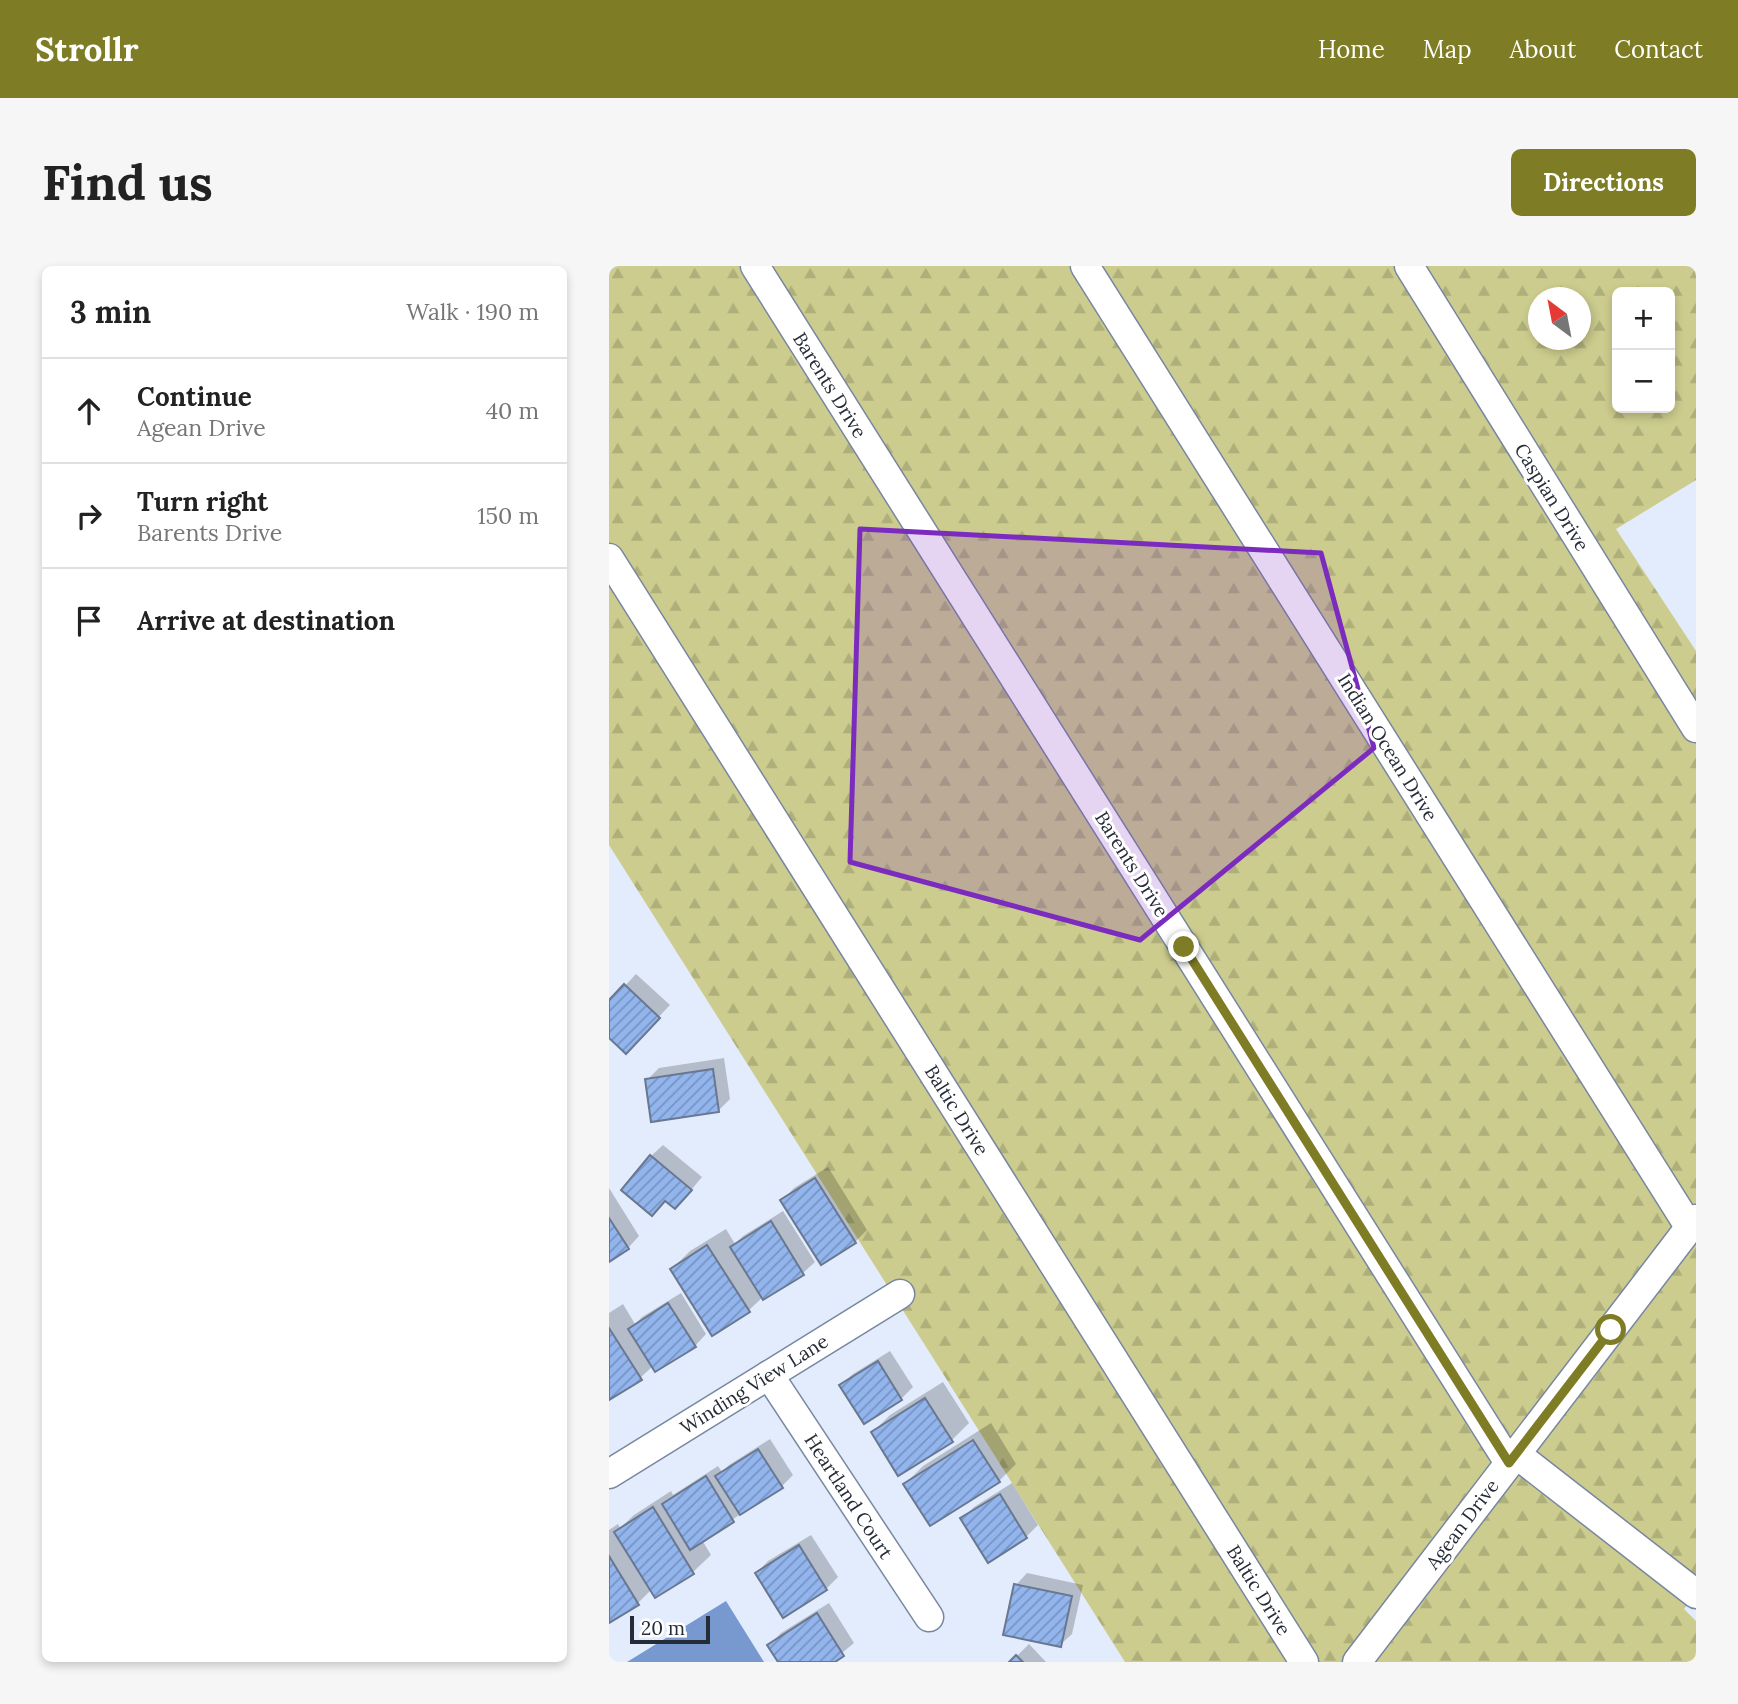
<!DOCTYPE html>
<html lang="en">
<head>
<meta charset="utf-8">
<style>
  body { margin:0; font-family:Lora,serif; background:#f6f6f6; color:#222 }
  .controls { position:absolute; right:21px; top:21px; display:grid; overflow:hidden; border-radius:10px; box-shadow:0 4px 10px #0003 }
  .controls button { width:63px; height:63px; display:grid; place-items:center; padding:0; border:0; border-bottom:2px solid #e0e0e0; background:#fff; color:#222; font:35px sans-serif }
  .compass { position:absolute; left:919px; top:21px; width:63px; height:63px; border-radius:50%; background:#fff; box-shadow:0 4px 10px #0003; rotate:328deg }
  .scale { position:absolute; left:21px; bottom:18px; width:80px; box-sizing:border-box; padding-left:7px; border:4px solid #262c37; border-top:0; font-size:19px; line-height:24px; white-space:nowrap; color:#262c37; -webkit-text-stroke:5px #fff; paint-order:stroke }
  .stop { position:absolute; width:21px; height:21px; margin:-16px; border:5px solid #7e7c24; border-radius:50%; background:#fff }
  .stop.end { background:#7e7c24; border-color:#fff; box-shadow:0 2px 7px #0008 }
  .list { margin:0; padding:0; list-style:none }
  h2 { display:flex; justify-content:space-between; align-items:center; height:91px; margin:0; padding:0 28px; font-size:30px }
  h2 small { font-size:23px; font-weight:400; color:#767676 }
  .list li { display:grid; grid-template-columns:46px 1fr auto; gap:21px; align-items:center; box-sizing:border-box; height:105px; padding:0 28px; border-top:2px solid #e0e0e0 }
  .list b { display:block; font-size:26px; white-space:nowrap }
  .list p { margin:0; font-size:23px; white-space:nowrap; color:#767676 }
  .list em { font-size:23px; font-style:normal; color:#767676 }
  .icon { flex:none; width:38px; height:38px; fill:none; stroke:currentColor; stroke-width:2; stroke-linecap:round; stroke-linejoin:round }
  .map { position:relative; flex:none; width:1087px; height:1396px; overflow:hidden; border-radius:10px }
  header { display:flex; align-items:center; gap:42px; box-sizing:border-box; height:98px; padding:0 35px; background:#7e7c24; color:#fff }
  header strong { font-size:33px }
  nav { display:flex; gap:38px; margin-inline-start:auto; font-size:24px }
  .intro { display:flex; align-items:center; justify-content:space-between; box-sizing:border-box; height:168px; padding:0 42px }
  h1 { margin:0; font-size:49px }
  .button { padding:18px 32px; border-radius:10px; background:#7e7c24; color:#fff; font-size:24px; font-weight:700 }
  main { display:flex; gap:42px; padding:0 42px }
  aside { flex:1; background:#fff; border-radius:10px; box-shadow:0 4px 10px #0003 }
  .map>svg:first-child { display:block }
</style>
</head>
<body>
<header>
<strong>Strollr</strong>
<nav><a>Home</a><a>Map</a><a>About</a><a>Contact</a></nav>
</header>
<div class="intro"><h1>Find us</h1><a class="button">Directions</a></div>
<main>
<aside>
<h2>3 min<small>Walk · 190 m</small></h2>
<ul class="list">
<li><svg class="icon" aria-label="ahead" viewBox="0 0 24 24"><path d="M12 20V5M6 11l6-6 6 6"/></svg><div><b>Continue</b><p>Agean Drive</p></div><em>40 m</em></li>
<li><svg class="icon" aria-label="right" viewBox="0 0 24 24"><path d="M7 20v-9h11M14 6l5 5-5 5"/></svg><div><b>Turn right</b><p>Barents Drive</p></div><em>150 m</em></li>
<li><svg class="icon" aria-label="arrive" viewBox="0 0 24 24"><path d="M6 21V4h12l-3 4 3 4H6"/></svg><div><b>Arrive at destination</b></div></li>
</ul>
</aside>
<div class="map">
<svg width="1087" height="1396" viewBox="0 0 1087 1396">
  <defs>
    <pattern id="forest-firs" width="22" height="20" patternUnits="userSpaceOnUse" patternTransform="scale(1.75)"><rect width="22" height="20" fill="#cccc8e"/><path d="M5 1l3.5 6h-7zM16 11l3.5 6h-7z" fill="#afaf7b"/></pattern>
    <pattern id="building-hatch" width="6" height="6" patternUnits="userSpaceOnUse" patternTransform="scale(1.75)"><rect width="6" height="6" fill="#92b5ee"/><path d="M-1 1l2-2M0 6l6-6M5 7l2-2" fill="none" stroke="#7793c2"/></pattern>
  </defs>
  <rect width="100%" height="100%" fill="#e2ecfc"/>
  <path fill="url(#forest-firs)" fill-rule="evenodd" d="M0,0h1087v214l-80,49 80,122v942l-12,16 12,12v41h-571l-516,-817zM1008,26h53v116h-53zM930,32h42v42h-42z"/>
  <polygon fill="#7899d0" points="117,1335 155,1396 18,1396"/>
  <g fill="#0003">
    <polygon points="27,708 61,739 28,774 0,770 0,737"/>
    <polygon points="115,792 121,833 109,845 38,814 50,802"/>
    <polygon points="54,879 93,911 78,929 57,933 42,890"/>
    <polygon points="219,901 258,964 246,976 213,996 174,934 185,922"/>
    <polygon points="0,922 30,970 19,982 0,994"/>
    <polygon points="174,945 206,996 194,1007 154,1031 139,1045 63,1003 81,985 117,963 126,978 134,970"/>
    <polygon points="72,1027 97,1068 86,1080 44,1100 31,1112 0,1132 0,1047 14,1038 26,1058 33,1051"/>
    <polygon points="281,1085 304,1121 292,1133 232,1119 244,1108"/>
    <polygon points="334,1116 360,1157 343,1174 264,1166 281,1149"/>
    <polygon points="382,1157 407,1198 390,1215 296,1218 314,1200"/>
    <polygon points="161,1173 184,1209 172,1221 93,1274 102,1289 84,1306 47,1330 43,1323 29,1337 0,1355 0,1264 9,1258 11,1262 25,1249 62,1225 64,1229 109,1200 113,1206 120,1199"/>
    <polygon points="403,1217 429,1259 417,1271 379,1294 353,1253 365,1241"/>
    <polygon points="202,1269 229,1311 217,1323 148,1307 159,1295"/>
    <polygon points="418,1307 474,1319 463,1368 451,1379 407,1319"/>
    <polygon points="220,1337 245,1377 222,1396 171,1396 160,1379 172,1367"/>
    <polygon points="420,1378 437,1396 402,1396"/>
  </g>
  <g fill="url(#building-hatch)" stroke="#697890" stroke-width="2">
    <polygon points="15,718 51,752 17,788 0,772 0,734"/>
    <polygon points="104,803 110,846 42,856 36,813"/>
    <polygon points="41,889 83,924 66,943 56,935 43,950 12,924"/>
    <polygon points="206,912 247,977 212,999 171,934"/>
    <polygon points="0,952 20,983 0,996"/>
    <polygon points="162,955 195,1009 154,1034 121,981"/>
    <polygon points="98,979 141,1046 103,1070 61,1003"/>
    <polygon points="59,1037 87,1081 46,1106 19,1063"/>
    <polygon points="0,1062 33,1114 0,1134"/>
    <polygon points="269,1095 293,1134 255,1158 230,1119"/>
    <polygon points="316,1132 344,1176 289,1210 262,1166"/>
    <polygon points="364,1174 391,1216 321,1260 294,1218"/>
    <polygon points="149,1183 174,1222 131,1249 106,1210"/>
    <polygon points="97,1210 125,1256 81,1284 53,1238"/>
    <polygon points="391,1228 418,1272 379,1297 351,1252"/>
    <polygon points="44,1241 85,1308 46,1332 5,1266"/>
    <polygon points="190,1279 218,1324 174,1352 146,1307"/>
    <polygon points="0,1290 30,1339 0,1357"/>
    <polygon points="405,1318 463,1330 452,1381 394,1369"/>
    <polygon points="208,1347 235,1390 226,1396 169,1396 158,1379"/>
    <polygon points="407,1389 414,1396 400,1396"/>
  </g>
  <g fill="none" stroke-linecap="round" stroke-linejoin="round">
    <defs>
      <g id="minor">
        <polyline points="146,0 900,1197"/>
        <polyline points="476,0 1081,962"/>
        <polyline points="800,0 1087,462"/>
        <polyline points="0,292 695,1396"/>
        <polyline points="160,1109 320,1351"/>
        <polyline points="907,1188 1087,1328"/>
        <polyline points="0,1208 291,1028"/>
        <polyline points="748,1396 1087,953"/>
      </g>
    </defs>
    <use href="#minor" stroke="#7887a0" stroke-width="31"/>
    <use href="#minor" stroke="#fff" stroke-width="28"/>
  </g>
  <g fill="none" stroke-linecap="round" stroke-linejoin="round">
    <polyline stroke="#7e7c24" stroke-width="9" points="575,681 900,1197 1002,1064"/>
  </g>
  <path fill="#7b2cbf" fill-opacity="0.2" stroke="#7b2cbf" stroke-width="5" stroke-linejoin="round" d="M251,263l461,24 53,195 -234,192 -290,-78z"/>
  <g text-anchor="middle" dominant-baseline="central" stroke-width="6" stroke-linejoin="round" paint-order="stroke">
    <g font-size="19" fill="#262c37" stroke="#fff">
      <text transform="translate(221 119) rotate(58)">Barents Drive</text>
      <text transform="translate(943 231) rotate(58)">Caspian Drive</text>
      <text transform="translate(779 481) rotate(58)">Indian Ocean Drive</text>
      <text transform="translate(523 598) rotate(58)">Barents Drive</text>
      <text transform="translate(348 844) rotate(58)">Baltic Drive</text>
      <text transform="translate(145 1118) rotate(-32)">Winding View Lane</text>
      <text transform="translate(240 1230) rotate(57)">Heartland Court</text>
      <text transform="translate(853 1258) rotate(-53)">Agean Drive</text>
      <text transform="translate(650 1324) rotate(58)">Baltic Drive</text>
    </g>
  </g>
</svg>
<div class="controls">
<button>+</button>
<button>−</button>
</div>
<svg class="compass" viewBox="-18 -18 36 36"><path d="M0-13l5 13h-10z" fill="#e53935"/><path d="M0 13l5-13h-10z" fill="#767676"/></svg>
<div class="scale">20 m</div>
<div class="stop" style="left:1002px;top:1064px"></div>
<div class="stop end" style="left:575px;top:681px"></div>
</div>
</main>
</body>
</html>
